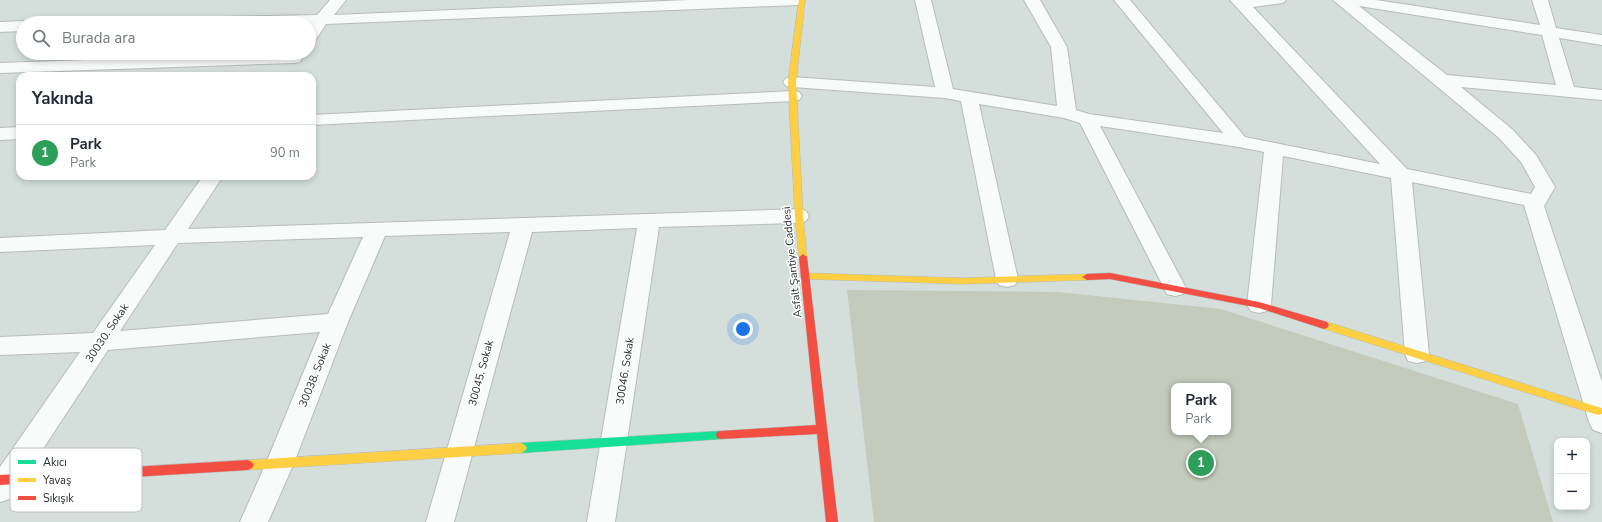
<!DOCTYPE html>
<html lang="tr">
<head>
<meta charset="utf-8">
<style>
  body { margin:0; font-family:"Nunito Sans",sans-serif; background:#f2f2f3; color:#1f2937 }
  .controls { position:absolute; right:12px; bottom:12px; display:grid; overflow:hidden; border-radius:8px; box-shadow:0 2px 6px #0003 }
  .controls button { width:36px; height:36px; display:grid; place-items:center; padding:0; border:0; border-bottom:1px solid #e0e1e3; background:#fff; color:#1f2937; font:20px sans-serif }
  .you { position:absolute; left:743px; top:329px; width:14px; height:14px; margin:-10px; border:3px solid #fff; border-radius:50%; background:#1a73e8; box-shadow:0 0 0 6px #1a73e833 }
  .badge { display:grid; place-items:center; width:26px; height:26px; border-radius:50%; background:#d93025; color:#fff; font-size:13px; font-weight:700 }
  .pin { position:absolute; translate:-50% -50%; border:2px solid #fff; box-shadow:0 1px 4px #0006 }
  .popup { position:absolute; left:1171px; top:383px; width:60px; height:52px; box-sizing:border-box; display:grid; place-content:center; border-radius:8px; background:#fff; filter:drop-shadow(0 1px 3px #0005); font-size:13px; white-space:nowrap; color:#747a83 }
  .popup b { font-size:15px; color:#1f2937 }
  .popup::after { content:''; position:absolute; left:50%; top:100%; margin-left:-8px; border:8px solid transparent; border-top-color:#fff }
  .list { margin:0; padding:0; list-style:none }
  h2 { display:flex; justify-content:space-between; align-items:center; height:52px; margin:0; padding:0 16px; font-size:17px }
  h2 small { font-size:13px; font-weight:400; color:#747a83 }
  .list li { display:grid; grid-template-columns:26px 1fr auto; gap:12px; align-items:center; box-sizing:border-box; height:56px; padding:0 16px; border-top:1px solid #e0e1e3 }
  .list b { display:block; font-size:15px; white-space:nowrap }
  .list p { margin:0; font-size:13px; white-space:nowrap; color:#747a83 }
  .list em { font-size:13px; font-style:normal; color:#747a83 }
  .icon { flex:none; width:22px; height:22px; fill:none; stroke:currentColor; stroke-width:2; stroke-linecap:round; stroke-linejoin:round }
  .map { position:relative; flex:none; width:1602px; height:522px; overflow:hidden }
  .search { position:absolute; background:#fff; box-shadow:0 2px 6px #0003; left:16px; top:16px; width:300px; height:44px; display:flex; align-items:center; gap:10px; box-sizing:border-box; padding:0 14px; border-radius:22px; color:#747a83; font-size:15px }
  .panel { position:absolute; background:#fff; box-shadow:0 2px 6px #0003; left:16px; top:72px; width:300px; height:108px; border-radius:12px }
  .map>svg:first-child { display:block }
</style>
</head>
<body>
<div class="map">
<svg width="1602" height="522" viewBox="0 0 1602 522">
  <rect width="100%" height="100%" fill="#d4dfdb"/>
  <path fill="#c3cbbc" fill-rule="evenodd" d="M847,290l211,2 163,17 297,95 35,118h-679zM1174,386h54v46h-54z"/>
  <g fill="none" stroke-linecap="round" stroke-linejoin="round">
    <defs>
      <g id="street">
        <polygon points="330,0 346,0 334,15 688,0 805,0 802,3 797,5 326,24 315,41 309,43 309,23 167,23 169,20 175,18 317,15"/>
        <path d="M915,0h16l22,89 104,17 -6,-59 -27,-47h16l27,47 9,63 13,4 134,19 -109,-133h16l115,137 135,27 -150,-164h56l-3,3 -30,4 154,162 124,25 4,-7 -14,-25 -22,-24 -166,-138h43l164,25 -8,-25h16l8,28 46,7v10l-43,-7 15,49 28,3v10l-141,-13 52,43 23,25 19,32 -11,19 58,176v51l-9,-3 -4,-8 -65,-217 -112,-23 17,172 -3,7 -9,2 -9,-2 -3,-7 -14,-176 -108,-22 -12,149 -4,6 -8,2 -8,-2 -4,-6 17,-153 -25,-5 -139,-21 86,162 -3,6 -8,2 -8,-2 -3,-6 -84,-165 -16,-5 -85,-14 39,175 -3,6 -8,2 -8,-2 -3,-6 -35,-178 -16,-3 -153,-11 -6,-1 -3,-4 3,-4 6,-1 143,10zM1359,6l183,29 14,50 -109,-10z"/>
        <polygon points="23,21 29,23 23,23 23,31 0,32 0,22"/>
        <polygon points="294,53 300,54 302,58 300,62 294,63 0,73 0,63"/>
        <polygon points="793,91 799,92 802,96 799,100 793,101 312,125 312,115"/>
        <polygon points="20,127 20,139 0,140 0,128"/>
        <path d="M203,176h20l-35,53 611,-20 7,2 3,5 -3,5 -7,2 -140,4 -44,295h-28l50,-294 -105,4 -78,290h-28l84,-290 -125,4 -37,86 -54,141 -26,59h-28l26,-59 54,-131 -212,18 -98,149 -10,3v-35l80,-115 -80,3v-18l93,-4 62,-88 -155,7v-14l165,-8zM363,237l-35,77 -208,17 58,-88z"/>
      </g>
      <polygon id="fast" points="721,431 725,432 726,435 725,438 721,439 521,453 517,451 515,448 517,445 521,443"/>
      <g id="slow">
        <polygon points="799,0 805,0 796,82 803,216 807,257 803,260 799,257 795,216 788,82"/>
        <polygon points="805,273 963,278 1087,274 1092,277 1087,280 963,284 805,279 800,276"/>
        <polygon points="1324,321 1598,407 1602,408 1602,414 1598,415 1321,328 1319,325 1321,322"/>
        <polygon points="521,443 525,445 527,448 525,451 521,453 248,470 244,468 242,465 244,462 248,460"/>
      </g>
      <g id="jam">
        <polygon points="803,254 807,257 838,522 826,522 817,434 721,439 717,438 716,435 717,432 721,431 816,425 799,257"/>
        <polygon points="1110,273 1259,302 1327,322 1329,325 1327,328 1324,329 1259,308 1110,279 1087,280 1082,277 1087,274"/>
        <polygon points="248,460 252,462 254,465 252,468 248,470 0,485 0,475"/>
      </g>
    </defs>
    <use href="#street" stroke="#b4bdba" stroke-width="2"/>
    <use href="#fast" stroke="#b4bdba" stroke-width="1"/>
    <use href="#slow" stroke="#b4bdba" stroke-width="1"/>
    <use href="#jam" stroke="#b4bdba" stroke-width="1"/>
    <use href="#street" fill="#f9fafa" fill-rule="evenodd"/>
    <use href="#fast" fill="#16e098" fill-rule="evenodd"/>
    <use href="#slow" fill="#ffcf43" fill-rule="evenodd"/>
    <use href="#jam" fill="#f24e42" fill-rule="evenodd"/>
  </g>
  <g text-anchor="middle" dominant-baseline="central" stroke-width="3" stroke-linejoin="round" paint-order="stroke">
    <g font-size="11" fill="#28302d" stroke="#fff">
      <text transform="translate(792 262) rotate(-96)">Asfalt Şantiye Caddesi</text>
      <text transform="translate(107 333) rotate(-56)">30030. Sokak</text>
      <text transform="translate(625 371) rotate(-81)">30046. Sokak</text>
      <text transform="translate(481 373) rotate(-75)">30045. Sokak</text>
      <text transform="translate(315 375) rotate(-68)">30038. Sokak</text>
    </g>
  </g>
  <rect x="10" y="448" width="132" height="64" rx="6" fill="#fff" stroke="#bec1c0" stroke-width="1"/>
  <rect x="18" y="460" width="18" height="4" fill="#16e098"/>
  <rect x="18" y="478" width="18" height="4" fill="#ffcf43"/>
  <rect x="18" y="496" width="18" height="4" fill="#f24e42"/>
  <g font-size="11" fill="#28302d">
    <text x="43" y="466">Akıcı</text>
    <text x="43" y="484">Yavaş</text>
    <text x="43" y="502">Sıkışık</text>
  </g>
</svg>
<div class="controls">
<button>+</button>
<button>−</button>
</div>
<div class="you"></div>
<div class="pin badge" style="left:1201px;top:463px;background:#2e9e5b">1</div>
<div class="popup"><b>Park</b>Park</div>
<div class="search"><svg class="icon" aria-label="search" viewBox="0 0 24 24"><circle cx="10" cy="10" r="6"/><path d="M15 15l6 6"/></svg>Burada ara</div>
<section class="panel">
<h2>Yakında<small></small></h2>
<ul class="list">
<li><span class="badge" style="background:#2e9e5b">1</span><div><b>Park</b><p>Park</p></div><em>90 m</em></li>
</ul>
</section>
</div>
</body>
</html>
